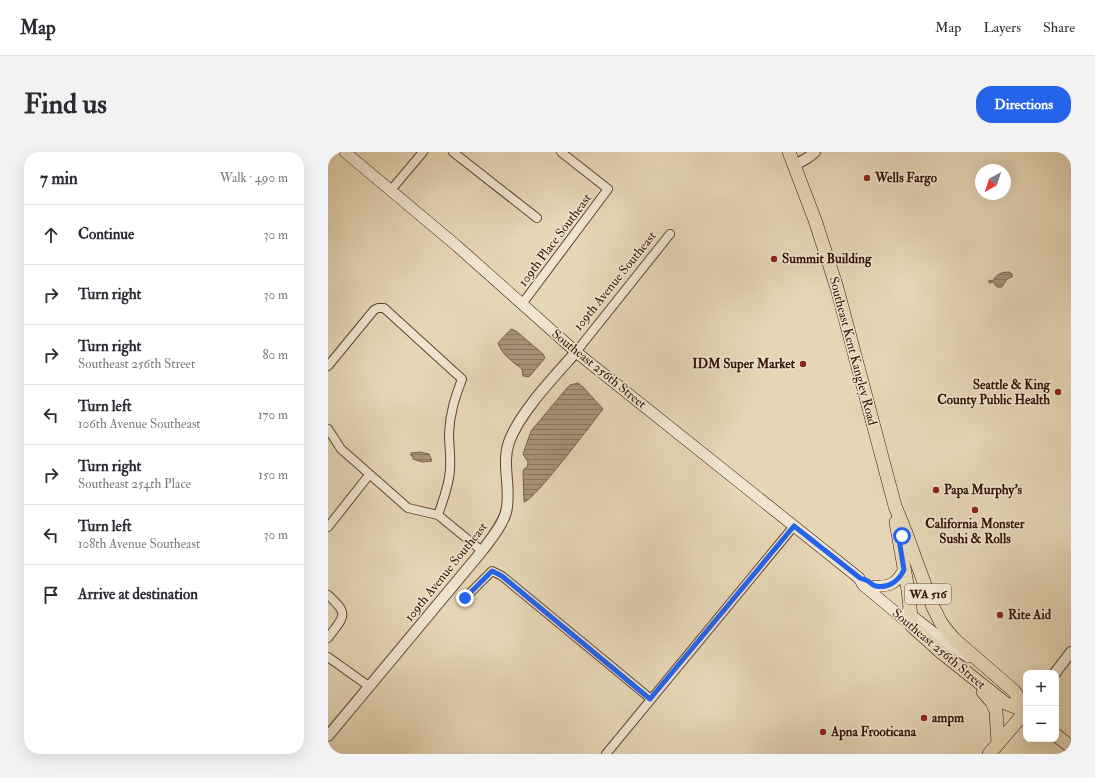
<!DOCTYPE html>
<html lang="en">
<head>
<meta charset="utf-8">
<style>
  body { margin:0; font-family:"IM FELL Double Pica",serif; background:#f2f2f3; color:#2b2b33 }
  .controls { position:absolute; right:12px; bottom:12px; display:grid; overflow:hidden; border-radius:8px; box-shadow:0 4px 16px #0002 }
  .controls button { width:36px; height:36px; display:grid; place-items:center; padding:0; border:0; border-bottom:1px solid #e1e1e2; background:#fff; color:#2b2b33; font:20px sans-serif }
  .compass { position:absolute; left:647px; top:12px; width:36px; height:36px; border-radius:50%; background:#fff; box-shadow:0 4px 16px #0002; rotate:219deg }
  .stop { position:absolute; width:12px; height:12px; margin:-9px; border:3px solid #2563eb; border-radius:50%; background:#fff }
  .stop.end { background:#2563eb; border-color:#fff; box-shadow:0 1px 4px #0008 }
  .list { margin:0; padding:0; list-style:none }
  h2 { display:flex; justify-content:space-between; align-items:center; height:52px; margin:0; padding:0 16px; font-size:17px }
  h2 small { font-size:13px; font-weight:400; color:#7c7c81 }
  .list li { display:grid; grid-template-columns:26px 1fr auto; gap:12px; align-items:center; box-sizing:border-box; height:60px; padding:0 16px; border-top:1px solid #e1e1e2 }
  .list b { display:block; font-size:15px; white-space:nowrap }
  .list p { margin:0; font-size:13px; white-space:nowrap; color:#7c7c81 }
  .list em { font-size:13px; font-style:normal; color:#7c7c81 }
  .icon { flex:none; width:22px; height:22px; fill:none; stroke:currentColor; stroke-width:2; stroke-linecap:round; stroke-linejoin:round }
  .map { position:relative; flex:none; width:743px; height:602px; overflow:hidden; border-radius:16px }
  header { display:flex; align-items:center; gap:24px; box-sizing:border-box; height:56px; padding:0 20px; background:#fff; border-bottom:1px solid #e1e1e2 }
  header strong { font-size:19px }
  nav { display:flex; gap:22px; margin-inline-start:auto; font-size:14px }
  .intro { display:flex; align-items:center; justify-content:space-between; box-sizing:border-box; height:96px; padding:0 24px }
  h1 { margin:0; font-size:28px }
  .button { padding:10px 18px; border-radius:16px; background:#2563eb; color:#fff; font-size:14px; font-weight:700 }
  main { display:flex; gap:24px; padding:0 24px }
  aside { flex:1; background:#fff; border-radius:16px; box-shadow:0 4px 16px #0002 }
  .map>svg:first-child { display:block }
</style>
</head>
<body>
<header>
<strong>Map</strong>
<nav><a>Map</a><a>Layers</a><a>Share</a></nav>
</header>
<div class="intro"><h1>Find us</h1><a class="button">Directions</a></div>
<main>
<aside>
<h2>7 min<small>Walk · 490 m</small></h2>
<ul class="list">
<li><svg class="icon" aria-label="ahead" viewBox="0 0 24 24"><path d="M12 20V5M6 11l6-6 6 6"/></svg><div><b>Continue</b></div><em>30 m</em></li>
<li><svg class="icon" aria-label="right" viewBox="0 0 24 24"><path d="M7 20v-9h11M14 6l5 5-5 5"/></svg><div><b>Turn right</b></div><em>30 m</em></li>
<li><svg class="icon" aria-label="right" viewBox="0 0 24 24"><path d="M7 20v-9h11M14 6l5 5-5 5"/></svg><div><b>Turn right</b><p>Southeast 256th Street</p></div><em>80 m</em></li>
<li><svg class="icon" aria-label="left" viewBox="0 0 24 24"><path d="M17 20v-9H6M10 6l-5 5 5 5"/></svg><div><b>Turn left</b><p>106th Avenue Southeast</p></div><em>170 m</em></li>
<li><svg class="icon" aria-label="right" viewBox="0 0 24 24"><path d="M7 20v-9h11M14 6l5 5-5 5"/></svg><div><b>Turn right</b><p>Southeast 254th Place</p></div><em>150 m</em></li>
<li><svg class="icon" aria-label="left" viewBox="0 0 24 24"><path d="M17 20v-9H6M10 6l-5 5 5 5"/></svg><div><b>Turn left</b><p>108th Avenue Southeast</p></div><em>30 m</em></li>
<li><svg class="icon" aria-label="arrive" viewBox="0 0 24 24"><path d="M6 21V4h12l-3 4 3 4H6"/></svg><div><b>Arrive at destination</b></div></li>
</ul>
</aside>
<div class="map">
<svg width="743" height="602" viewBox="0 0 743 602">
  <defs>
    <pattern id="water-rules" width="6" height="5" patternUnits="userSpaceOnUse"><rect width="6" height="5" fill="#a8947a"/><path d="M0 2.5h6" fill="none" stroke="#897862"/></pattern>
  </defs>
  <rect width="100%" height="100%" fill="#e5d6b5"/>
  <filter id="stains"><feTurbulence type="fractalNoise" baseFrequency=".005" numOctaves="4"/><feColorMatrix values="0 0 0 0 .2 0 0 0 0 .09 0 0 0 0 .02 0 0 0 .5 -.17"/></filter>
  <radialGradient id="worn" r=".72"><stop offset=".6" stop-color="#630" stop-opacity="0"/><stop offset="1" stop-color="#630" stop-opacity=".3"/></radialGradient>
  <g fill="url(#water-rules)" stroke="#79604c">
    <path d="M681,120l3,2v3l-5,2 -5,8h-5l-4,-5 -4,1v-3l4,1c3,-7 9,-9 16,-9z"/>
    <path d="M183,177l5,2 27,23 2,4 -16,19 -6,-1 -1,-7c-9,-7 -20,-14 -24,-26z"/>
    <path d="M250,231l5,4 20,22c-10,13 -70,93 -79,93l-1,-31 2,-3h2l1,-6 -5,-8 8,-23 36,-43 3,-3z"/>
    <polygon points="92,300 101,302 104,309 94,310 85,307 85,304 83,304 83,301"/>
  </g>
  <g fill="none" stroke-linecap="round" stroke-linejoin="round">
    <defs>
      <g id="minor">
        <polyline points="125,0 209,66"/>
        <polyline points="63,38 95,0"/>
        <polyline points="194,152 280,37 233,0"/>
        <polyline points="248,200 342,82"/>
        <path d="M0,214l46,-56 4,-2h6l78,71c-7,19 -12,33 -13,54 0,12 2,25 1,37 -1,16 -7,30 -12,45"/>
        <polyline points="0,277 13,297 80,356 110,363 154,399"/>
        <polyline points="0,375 41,323"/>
        <path d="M0,443c22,20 16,21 0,43"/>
        <polyline points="137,446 164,419 174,424 323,547"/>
        <polyline points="0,505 42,535"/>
        <polyline points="278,602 466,374"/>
      </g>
      <g id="tertiary">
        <polyline points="467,13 481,5 487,0"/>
        <polyline points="727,521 743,500"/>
        <path d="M0,584l154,-185c9,-12 20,-25 24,-39 6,-23 -5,-47 3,-70 11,-30 45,-65 67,-90"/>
      </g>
      <g id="secondary">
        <polyline points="17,0 129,94 248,200 531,426 535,433 584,474"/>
        <path d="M547,434c15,1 22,-3 29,-17"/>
        <polyline points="579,460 620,492 641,505"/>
      </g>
      <g id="primary">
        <polyline points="461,0 487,68 509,136 567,354 578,381 605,455 613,471 626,487 686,539 698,558"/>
        <polyline points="568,370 580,438 584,474 614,501 677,551 698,559"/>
        <polyline points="655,540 664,550 668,559 670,591"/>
        <polyline points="728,583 743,595"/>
        <polyline points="661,602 698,559"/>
      </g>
    </defs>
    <use href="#minor" stroke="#5f4432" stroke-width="10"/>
    <use href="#tertiary" stroke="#5f4432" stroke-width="12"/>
    <use href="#secondary" stroke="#321306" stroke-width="12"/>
    <use href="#primary" stroke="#321306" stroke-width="14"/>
    <use href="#minor" stroke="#eee4cf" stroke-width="8"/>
    <use href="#tertiary" stroke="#eee4cf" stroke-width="10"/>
    <use href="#secondary" stroke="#eee4cf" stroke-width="11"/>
    <use href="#primary" stroke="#e5d6b5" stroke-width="13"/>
  </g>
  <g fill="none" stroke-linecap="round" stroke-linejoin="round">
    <path stroke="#2563eb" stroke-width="5" d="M137,446l27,-27 10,5 148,123 144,-173 66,52c3,1 6,2 8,3 3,2 5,5 8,5 13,3 23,-6 28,-16l-6,-37 4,3"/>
  </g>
  <g fill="#8f2418" stroke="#eee4cf" stroke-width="1.5">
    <circle cx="539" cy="26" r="4"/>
    <circle cx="446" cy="107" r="4"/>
    <circle cx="475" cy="212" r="4"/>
    <circle cx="730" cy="240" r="4"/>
    <circle cx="608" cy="338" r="4"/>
    <circle cx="647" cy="358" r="4"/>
    <circle cx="672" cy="463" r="4"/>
    <circle cx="596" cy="566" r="4"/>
    <circle cx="495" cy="580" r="4"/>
  </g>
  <g text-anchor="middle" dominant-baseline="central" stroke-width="3" stroke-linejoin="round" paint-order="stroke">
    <rect fill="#eee4cf" stroke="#6a5242" stroke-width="1" x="577" y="432" width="46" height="20" rx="3"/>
    <g font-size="12" font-weight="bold" fill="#321306">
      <text x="600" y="442">WA 516</text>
    </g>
    <g font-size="13" font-weight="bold" fill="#321306" stroke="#eee4cf" text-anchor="start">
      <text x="547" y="26">Wells Fargo</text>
      <text x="454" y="107">Summit Building</text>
      <text x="467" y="212" text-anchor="end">IDM Super Market</text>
      <text x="722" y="233" text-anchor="end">Seattle &amp; King<tspan x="722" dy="15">County Public Health</tspan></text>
      <text x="616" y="338">Papa Murphy's</text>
      <text x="647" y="372" text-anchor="middle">California Monster<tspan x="647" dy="15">Sushi &amp; Rolls</tspan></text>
      <text x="680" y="463">Rite Aid</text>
      <text x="604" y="566">ampm</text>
      <text x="503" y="580">Apna Frooticana</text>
    </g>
    <g font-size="13" fill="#321306" stroke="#eee4cf">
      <text transform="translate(227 88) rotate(-53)">109th Place Southeast</text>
      <text transform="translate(287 129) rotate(-51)">109th Avenue Southeast</text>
      <text transform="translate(525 199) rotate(75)">Southeast Kent Kangley Road</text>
      <text transform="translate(271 217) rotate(39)">Southeast 256th Street</text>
      <text transform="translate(118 420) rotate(-51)">109th Avenue Southeast</text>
      <text transform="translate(611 497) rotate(40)">Southeast 256th Street</text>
    </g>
  </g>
  <rect width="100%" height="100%" filter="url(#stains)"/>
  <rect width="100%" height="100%" fill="url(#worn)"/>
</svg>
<div class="controls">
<button>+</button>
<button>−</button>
</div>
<svg class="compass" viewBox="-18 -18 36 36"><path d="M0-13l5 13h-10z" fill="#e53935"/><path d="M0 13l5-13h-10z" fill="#7c7c81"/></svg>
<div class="stop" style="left:574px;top:384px"></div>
<div class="stop end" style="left:137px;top:446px"></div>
</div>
</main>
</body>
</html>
